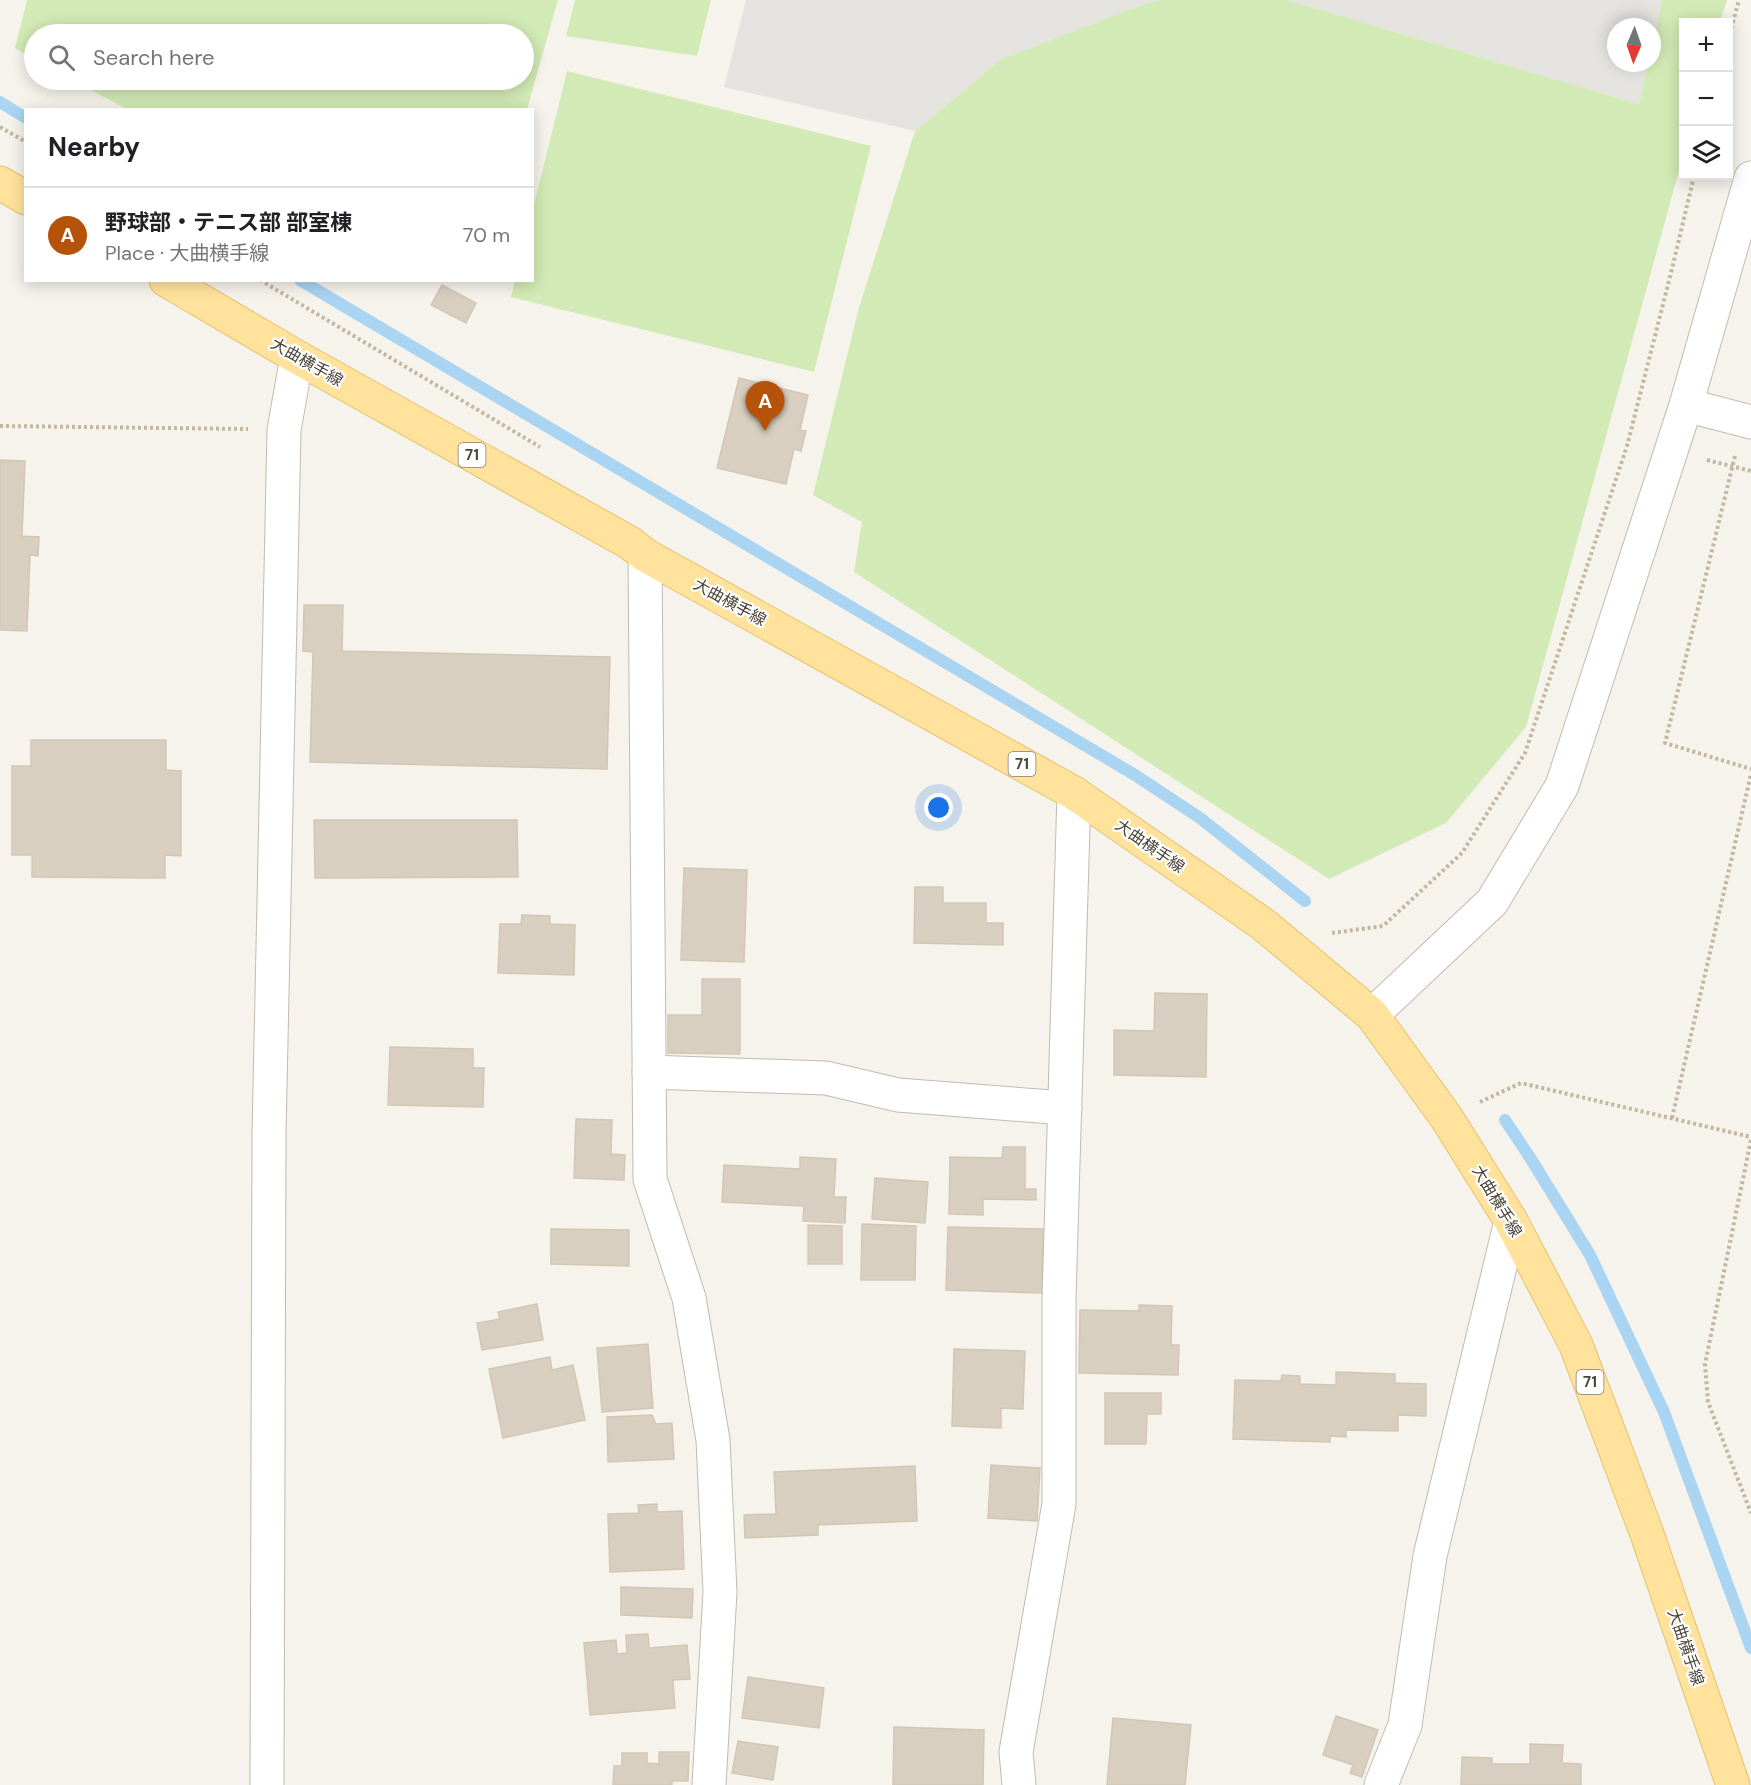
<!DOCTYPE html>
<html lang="en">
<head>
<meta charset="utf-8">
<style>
  body { margin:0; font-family:"DM Sans","Noto Sans JP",sans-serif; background:#f2f2f2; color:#202124 }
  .controls { position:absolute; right:18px; top:18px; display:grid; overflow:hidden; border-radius:0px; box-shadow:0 3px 15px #0003 }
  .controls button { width:54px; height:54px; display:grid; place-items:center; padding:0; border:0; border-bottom:2px solid #e0e0e0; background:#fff; color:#202124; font:30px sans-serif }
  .compass { position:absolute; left:1607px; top:18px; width:54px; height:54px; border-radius:50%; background:#fff; box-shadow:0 3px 15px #0003; rotate:182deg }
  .you { position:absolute; left:939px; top:808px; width:21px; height:21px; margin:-15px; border:4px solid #fff; border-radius:50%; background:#1a73e8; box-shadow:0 0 0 9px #1a73e833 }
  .badge { display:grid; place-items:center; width:39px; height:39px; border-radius:50%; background:#b45309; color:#fff; font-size:20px; font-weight:700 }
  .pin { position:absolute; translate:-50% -50px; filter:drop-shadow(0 2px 3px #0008) }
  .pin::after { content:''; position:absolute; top:32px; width:21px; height:18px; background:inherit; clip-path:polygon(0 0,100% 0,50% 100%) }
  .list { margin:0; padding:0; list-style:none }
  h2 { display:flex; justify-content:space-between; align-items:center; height:78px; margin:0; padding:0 24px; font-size:26px }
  h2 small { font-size:20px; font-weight:400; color:#757577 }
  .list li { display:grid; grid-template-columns:39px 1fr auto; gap:18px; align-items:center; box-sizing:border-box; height:96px; padding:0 24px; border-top:2px solid #e0e0e0 }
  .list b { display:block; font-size:22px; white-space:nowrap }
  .list p { margin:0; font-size:20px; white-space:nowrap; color:#757577 }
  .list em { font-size:20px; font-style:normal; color:#757577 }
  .icon { flex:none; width:33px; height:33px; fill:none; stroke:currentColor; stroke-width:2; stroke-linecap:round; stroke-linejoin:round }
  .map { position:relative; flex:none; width:1751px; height:1785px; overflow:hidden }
  .search { position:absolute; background:#fff; box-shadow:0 3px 15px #0003; left:24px; top:24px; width:510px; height:66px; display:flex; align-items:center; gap:15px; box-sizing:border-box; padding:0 21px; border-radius:33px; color:#757577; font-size:22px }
  .panel { position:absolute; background:#fff; box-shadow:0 3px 15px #0003; left:24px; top:108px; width:510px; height:174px; border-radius:0px }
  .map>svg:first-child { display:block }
</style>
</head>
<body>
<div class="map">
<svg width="1751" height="1785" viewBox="0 0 1751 1785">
  <rect width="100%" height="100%" fill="#f6f3ec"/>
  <g fill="#d2eab5">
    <polygon points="27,0 558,0 527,109 128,110 73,80 524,80 524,34 34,34 34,59 15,48"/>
    <polygon points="575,0 711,0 697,56 566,36"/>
    <polygon points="1158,0 1288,0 1639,104 1648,63 1652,63 1652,47 1662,0 1727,0 1720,22 1684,22 1683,156 1526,727 1446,823 1329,879 854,572 862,522 813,495 858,311 915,131 1001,59 1138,6"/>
    <polygon points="567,71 871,146 814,372 511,297 515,281 532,280 533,209"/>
  </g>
  <g fill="#e5e3e0">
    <polygon points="746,0 1158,0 1138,6 1001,59 915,131 724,87"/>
    <polygon points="1288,0 1662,0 1652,47 1652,27 1616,27 1616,63 1648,63 1639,104"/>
  </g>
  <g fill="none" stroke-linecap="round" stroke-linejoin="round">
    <g stroke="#a9d4f2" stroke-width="12">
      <polyline points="0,102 26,118"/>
      <polyline points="300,280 1135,775 1200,818 1305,901"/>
      <polyline points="1505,1120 1531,1159 1590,1255 1664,1412 1751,1648"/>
    </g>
  </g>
  <g fill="#d8cfc1" stroke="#d3c7b4" stroke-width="1.5">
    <polygon points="442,285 476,303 466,323 431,305"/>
    <polygon points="739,378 808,395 800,430 806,431 801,451 794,449 786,484 717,468"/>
    <polygon points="0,460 25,461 22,536 39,537 38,556 30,555 27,631 0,630"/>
    <polygon points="304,605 343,605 342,651 610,657 607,769 310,762 313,652 303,651"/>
    <polygon points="31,740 166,740 166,770 181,771 181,856 165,855 165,878 32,877 32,855 12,855 12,766 31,766"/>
    <polygon points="314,820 517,820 518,877 315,878"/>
    <polygon points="684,868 747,870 744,962 681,960"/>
    <polygon points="915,887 943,887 943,903 986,903 986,923 1003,923 1003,945 914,943"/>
    <polygon points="522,915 550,916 550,924 575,925 574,975 498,973 500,924 521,924"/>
    <polygon points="702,979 740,979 740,1054 668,1053 668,1015 702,1015"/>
    <polygon points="1155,993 1207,994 1206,1077 1114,1075 1114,1030 1154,1031"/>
    <polygon points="390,1047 473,1049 473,1068 484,1068 483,1107 388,1105"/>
    <polygon points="576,1119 612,1120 611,1154 625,1155 624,1180 574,1178"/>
    <polygon points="1003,1147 1025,1147 1025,1189 1036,1189 1036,1200 983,1199 983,1215 949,1214 950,1157 1002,1158"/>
    <polygon points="800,1157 836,1159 834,1197 846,1197 845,1223 803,1221 804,1206 722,1202 724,1165 800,1169"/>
    <polygon points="875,1178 928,1182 925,1223 872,1219"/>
    <polygon points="862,1224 916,1226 915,1280 861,1280"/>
    <polygon points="808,1225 842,1226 842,1264 808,1264"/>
    <polygon points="948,1227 1043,1229 1042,1293 946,1290"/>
    <polygon points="551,1229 629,1230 629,1266 551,1264"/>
    <polygon points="537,1304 543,1340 482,1350 477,1323 500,1319 498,1312"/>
    <polygon points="1139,1305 1172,1306 1171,1345 1179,1345 1178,1375 1079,1373 1080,1310 1139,1311"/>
    <polygon points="648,1344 653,1408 602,1412 597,1348"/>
    <polygon points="954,1349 1025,1351 1023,1409 1001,1408 1001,1428 952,1426"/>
    <polygon points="550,1357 552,1370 573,1365 585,1420 503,1438 489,1369"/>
    <polygon points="1336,1372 1395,1374 1395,1383 1426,1384 1426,1416 1398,1415 1398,1431 1346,1430 1346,1437 1330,1436 1330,1442 1233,1439 1235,1380 1281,1381 1282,1375 1300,1376 1300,1384 1336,1385"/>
    <polygon points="1105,1393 1161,1393 1161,1414 1147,1414 1146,1444 1105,1444"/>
    <polygon points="652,1415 656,1424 672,1423 674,1459 608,1462 607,1417"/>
    <polygon points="991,1465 1040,1468 1037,1521 988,1518"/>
    <polygon points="915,1466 917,1521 818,1525 818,1535 745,1538 744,1515 776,1514 774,1472"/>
    <polygon points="657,1504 657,1512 682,1511 684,1569 610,1572 608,1514 639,1513 638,1505"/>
    <polygon points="621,1587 693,1589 692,1618 621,1615"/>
    <polygon points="648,1634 649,1648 687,1645 690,1679 673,1680 675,1708 590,1715 584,1643 616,1640 617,1654 627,1653 626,1635"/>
    <polygon points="748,1677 824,1688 819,1728 742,1718"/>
    <polygon points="1336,1716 1378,1730 1362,1777 1350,1773 1353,1765 1323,1755"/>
    <polygon points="1113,1718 1191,1725 1185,1785 1107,1785"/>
    <polygon points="894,1727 984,1730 983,1785 893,1785"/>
    <polygon points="738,1741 778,1747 773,1780 732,1773"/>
    <polygon points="1530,1744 1563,1745 1562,1763 1581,1764 1581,1785 1461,1785 1462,1757 1492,1758 1492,1764 1530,1764"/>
    <polygon points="659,1752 689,1752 688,1781 672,1781 672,1785 613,1785 614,1766 622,1766 622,1753 647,1753 647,1763 659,1764"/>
  </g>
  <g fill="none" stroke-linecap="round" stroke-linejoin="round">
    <defs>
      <g id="minor">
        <polyline points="1686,405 1751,422"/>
        <polyline points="645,555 650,1179 689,1298 713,1440 720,1592 709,1785"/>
        <polyline points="649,1072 826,1078 898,1095 1065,1108"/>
        <polyline points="267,1785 269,1135 284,430 297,357"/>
        <polyline points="1019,1785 1016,1752 1059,1504 1059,1299 1074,793"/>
        <polyline points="1381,1785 1405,1725 1430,1556 1511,1221"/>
      </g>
      <polyline id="tertiary" points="1372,1015 1492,902 1562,786 1686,405 1751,178"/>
      <g id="primary">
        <polyline points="0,183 26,198"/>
        <polyline points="166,280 297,357 630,543 645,555 1074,793 1264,925 1372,1015 1446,1117 1511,1221 1576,1345 1647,1534 1733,1785"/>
      </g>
    </defs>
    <use href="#minor" stroke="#c2bbae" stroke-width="35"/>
    <use href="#tertiary" stroke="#c2bbae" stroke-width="35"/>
    <use href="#primary" stroke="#e6c16a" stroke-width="35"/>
    <g stroke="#c4b79f" stroke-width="4" stroke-dasharray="3 3" stroke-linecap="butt">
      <polyline points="1728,40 1739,0"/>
      <polyline points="0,127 26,142"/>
      <polyline points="260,280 540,447"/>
      <polyline points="0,426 248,429"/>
      <polyline points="1735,456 1665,743 1751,769"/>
      <polyline points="1707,460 1751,471"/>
      <polyline points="1332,933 1383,926 1462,853 1525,753 1627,446 1672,269 1694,176"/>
      <polyline points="1480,1102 1521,1083 1751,1137"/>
      <polyline points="1672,1118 1751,774"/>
      <polyline points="1751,1140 1705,1364 1708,1402 1751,1513"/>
    </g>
    <use href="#minor" stroke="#fff" stroke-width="33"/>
    <use href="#tertiary" stroke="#fff" stroke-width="33"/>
    <use href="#primary" stroke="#ffe39c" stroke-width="33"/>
  </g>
  <g text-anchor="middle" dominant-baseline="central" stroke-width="4.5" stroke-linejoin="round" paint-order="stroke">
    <g fill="#fff" stroke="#817c74" stroke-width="1.5">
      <rect x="458.5" y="443" width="27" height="24" rx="4.5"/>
      <rect x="1008.5" y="752" width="27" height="24" rx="4.5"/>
      <rect x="1576.5" y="1370" width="27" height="24" rx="4.5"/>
    </g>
    <g font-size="15" font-weight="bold" fill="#4b4439">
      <text x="472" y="455">71</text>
      <text x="1022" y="764">71</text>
      <text x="1590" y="1382">71</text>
    </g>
    <g font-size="16" fill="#4b4439" stroke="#fff">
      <text transform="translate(307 362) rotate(30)">大曲横手線</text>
      <text transform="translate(730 602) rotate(29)">大曲横手線</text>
      <text transform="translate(1150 846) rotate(35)">大曲横手線</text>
      <text transform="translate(1497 1201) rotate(59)">大曲横手線</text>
      <text transform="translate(1686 1647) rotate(71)">大曲横手線</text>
    </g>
  </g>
</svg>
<div class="controls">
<button>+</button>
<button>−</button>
<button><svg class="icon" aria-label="layers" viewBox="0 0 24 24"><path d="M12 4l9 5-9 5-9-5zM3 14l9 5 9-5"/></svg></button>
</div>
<svg class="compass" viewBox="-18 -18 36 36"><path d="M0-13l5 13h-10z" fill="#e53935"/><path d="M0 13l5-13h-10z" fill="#757577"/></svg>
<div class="you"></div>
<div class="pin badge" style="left:765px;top:431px">A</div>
<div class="search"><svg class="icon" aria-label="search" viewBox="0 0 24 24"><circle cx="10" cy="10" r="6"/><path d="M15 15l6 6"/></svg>Search here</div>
<section class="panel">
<h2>Nearby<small></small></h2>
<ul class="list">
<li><span class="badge">A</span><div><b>野球部・テニス部 部室棟</b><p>Place · 大曲横手線</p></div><em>70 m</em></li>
</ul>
</section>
</div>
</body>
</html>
